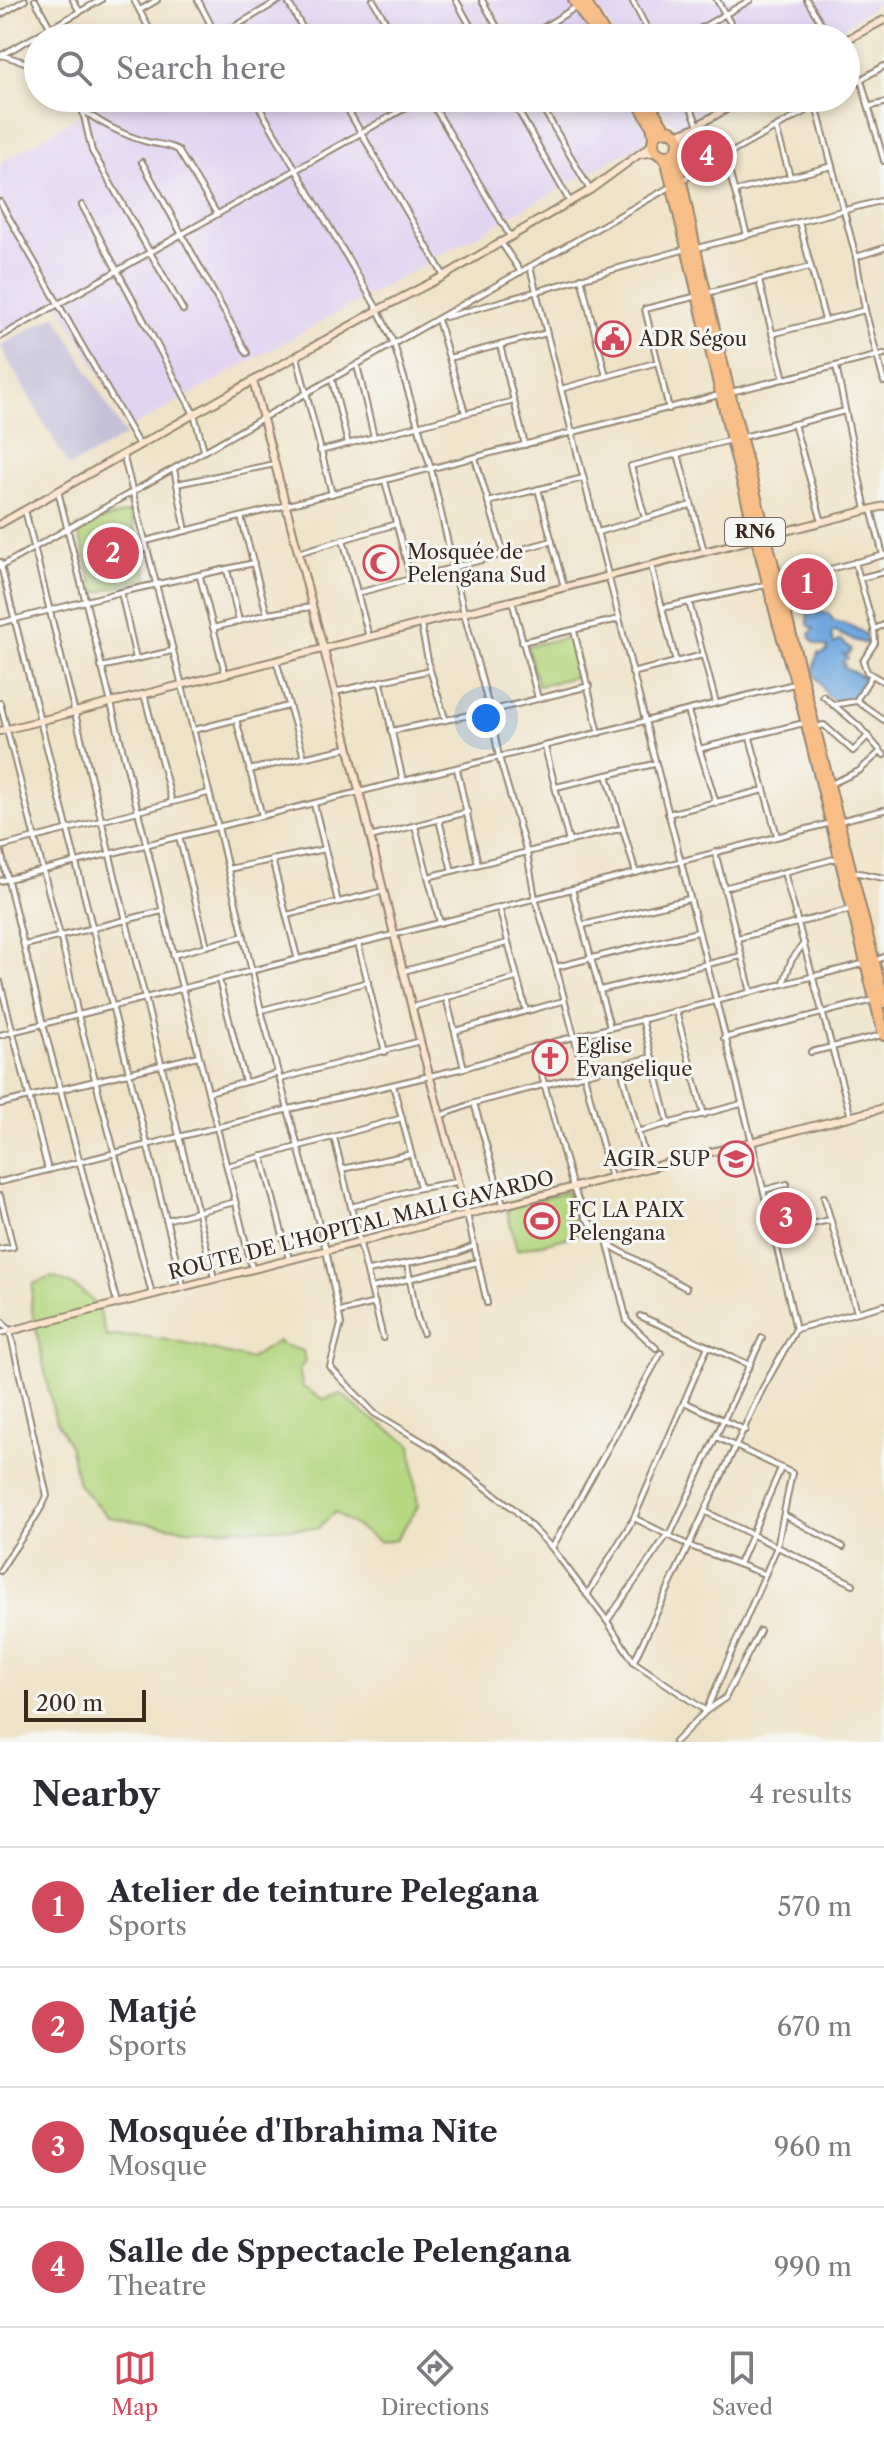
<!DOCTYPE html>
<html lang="en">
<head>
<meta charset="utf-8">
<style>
  body { margin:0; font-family:"Libre Caslon Text",serif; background:#f2f2f3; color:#2b2b33 }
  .scale { position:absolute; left:24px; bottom:20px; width:122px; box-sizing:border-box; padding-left:8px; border:4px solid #3b2a1e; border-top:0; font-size:22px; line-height:28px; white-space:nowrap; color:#3b2a1e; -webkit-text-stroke:6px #f6f6f2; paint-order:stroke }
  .you { position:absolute; left:486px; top:718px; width:28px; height:28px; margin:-20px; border:6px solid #fff; border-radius:50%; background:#1a73e8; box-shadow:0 0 0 12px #1a73e833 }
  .badge { display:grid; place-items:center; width:52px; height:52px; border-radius:50%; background:#d1495b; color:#fff; font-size:26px; font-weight:700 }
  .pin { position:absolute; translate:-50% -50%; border:4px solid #fff; box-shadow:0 2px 8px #0006 }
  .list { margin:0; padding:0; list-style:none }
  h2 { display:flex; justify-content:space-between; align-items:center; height:104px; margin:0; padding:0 32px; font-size:34px }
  h2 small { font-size:26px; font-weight:400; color:#7c7c81 }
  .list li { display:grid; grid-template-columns:52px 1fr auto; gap:24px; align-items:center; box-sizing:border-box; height:120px; padding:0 32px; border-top:2px solid #e1e1e2 }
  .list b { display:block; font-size:30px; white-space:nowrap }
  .list p { margin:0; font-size:26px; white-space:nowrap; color:#7c7c81 }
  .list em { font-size:26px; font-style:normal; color:#7c7c81 }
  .icon { flex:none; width:44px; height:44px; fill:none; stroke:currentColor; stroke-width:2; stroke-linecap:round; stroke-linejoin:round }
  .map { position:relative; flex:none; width:884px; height:1742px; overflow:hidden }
  .search { position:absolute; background:#fff; box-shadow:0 4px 12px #0003; left:24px; right:24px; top:24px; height:88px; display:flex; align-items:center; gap:20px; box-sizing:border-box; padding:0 28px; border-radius:44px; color:#7c7c81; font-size:30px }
  .sheet { height:584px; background:#fff }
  nav { display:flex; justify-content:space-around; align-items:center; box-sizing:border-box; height:112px; border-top:2px solid #e1e1e2; background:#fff; font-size:22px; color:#7c7c81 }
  nav a { display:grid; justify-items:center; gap:4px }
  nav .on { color:#d1495b }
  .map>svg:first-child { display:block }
</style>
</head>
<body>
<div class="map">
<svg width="884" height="1742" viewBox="0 0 884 1742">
  <rect width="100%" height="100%" fill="#f6f6f2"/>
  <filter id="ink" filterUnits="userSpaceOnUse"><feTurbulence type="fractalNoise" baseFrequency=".0125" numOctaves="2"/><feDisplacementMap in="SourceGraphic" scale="16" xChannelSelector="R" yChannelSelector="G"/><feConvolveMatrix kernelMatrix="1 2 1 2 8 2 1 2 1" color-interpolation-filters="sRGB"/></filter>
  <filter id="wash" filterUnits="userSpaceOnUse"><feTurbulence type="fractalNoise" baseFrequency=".006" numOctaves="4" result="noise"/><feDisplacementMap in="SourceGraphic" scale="32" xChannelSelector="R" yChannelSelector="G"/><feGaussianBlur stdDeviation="1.8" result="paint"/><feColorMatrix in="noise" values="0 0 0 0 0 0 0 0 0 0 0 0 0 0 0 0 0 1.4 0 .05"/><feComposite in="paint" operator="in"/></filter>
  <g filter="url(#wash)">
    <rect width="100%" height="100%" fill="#efe3c7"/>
    <g fill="#e1d4f3">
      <polygon points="198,0 577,0 599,38 215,38 217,37"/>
      <polygon points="594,0 884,0 825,38 617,38"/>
      <polygon points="109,98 633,98 652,131 642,143 130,428 59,304 0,337 0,163"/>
      <polygon points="652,98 731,98 680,131"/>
    </g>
    <polygon fill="#c5c0da" points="56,315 125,436 69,467 0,346"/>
    <g fill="#b4d780" stroke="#78804f" stroke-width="2">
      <polygon points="130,512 148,579 95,593 77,527"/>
      <polygon points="571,637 581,675 538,686 527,646"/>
      <polygon points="567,1192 578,1235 517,1250 506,1207"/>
      <path d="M51,1277c18,5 40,16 48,34 3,8 4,17 8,26 44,-6 100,13 143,22l28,-18 1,3 24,7 2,10 -6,9 4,17 20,12 19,-5 20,18 49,32 7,62 -22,34 -17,2 -44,-30 -17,16 -131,1 -79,-12 -30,-33 -9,-39 -14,-26 -24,-113 2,-22z"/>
    </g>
    <path fill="#6fa7de" stroke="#55687e" stroke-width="2" d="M807,609l22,5 5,7c14,2 23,8 36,16l-2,7c-4,0 -29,-9 -33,-13l-4,3 3,10 7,-4 10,9 -2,5h-6l5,4 -6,4 1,3 2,-1 -1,4 20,9 1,6 -9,14 -19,6 -10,-8 -14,-23 5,-19 3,1 6,-3 1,-4c-9,-2 -16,-2 -18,-13l4,-5 -6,-4z"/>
  </g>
  <g filter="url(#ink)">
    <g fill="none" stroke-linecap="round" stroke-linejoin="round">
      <defs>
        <g id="street">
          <polyline points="35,0 50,27"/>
          <polyline points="73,0 80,12"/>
          <polyline points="134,0 154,38"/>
          <polyline points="198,0 217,37"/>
          <polyline points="287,0 308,38"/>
          <polyline points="373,0 395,38"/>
          <polyline points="456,0 477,38"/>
          <polyline points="482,0 503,38"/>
          <polyline points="632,0 652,38"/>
          <polyline points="717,0 739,38"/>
          <polyline points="807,0 830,38"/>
          <polyline points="140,10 157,0"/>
          <polyline points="0,15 25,0"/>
          <polyline points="215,38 280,0"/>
          <polyline points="527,38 576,7"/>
          <polyline points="684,38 750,0"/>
          <polyline points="1,55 38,66"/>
          <polyline points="0,56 101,0"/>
          <polyline points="861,80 884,161"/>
          <polyline points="846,88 884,66"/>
          <path d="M70,98c18,19 46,34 71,42 13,5 25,3 37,10l39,64"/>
          <polyline points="254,98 378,310 394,344 431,469 464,613 490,711 499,757 527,853 535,898 556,967 611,1178"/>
          <polyline points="341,98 444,276"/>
          <polyline points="429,98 510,236"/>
          <polyline points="511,98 570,202"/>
          <polyline points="537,98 590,190"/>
          <polyline points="687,98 701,133 725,157 747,235"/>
          <polyline points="814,98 856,257 865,310 884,382"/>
          <polyline points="871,106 884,103"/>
          <polyline points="545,111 554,98"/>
          <polyline points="83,112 92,151 183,310"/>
          <polyline points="776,128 790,176"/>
          <polyline points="142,162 247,353"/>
          <polyline points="682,180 829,98"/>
          <polyline points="736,191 832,166"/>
          <polyline points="0,202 139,445"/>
          <polyline points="82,205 194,414 204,450"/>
          <polyline points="799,222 825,320"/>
          <polyline points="500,241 521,272"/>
          <polyline points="697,248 884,200"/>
          <polyline points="856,257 884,248"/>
          <polyline points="530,267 752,1142 796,1329"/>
          <polyline points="581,278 606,376"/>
          <polyline points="759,281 784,379"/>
          <polyline points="707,293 810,267"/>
          <polyline points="446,317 686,249"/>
          <polyline points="438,320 465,413"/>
          <polyline points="772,334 865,310"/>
          <polyline points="0,337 423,98"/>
          <polyline points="500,345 525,445"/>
          <polyline points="297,357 332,494"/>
          <polyline points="449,358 547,333"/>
          <polyline points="357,365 374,437"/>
          <polyline points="836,366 866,510"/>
          <polyline points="332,380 348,444"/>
          <polyline points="561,389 658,362"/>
          <polyline points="731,392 884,354"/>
          <polyline points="669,409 645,309 698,296"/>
          <polyline points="794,424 822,522"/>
          <polyline points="743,437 845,411"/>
          <polyline points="320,451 514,401"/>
          <polyline points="123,454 218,827 261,1010 326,1250 341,1324 330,1367 374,1413 435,1449 514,1509 552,1548 607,1621 634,1662 706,1711 777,1547 792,1473 716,1437"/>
          <polyline points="678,454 704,551"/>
          <polyline points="475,458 504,554"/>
          <polyline points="174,469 186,531"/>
          <polyline points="385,481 411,579"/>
          <polyline points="177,484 275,464"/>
          <polyline points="538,489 564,587"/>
          <polyline points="58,491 252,1268"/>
          <polyline points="488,502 583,478"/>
          <polyline points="871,509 883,555"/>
          <polyline points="25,510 214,1278"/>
          <polyline points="241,517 267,614"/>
          <polyline points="645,518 631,466 731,440"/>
          <polyline points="598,532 691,505"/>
          <polyline points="343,539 369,637"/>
          <polyline points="146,541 719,395"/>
          <polyline points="298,553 396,524"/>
          <polyline points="0,562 183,1286"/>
          <polyline points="855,562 874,629"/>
          <polyline points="651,565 676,662"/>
          <polyline points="0,567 670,187"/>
          <polyline points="227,570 239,621"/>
          <polyline points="200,577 225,673"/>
          <polyline points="860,578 884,572"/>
          <polyline points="780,582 884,555"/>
          <polyline points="121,592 136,659"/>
          <polyline points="358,593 552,541"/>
          <polyline points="512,601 538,698"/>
          <polyline points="689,602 716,703"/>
          <polyline points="662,608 765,585"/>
          <polyline points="0,623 121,592 254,563"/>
          <polyline points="421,625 430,670 445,718"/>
          <polyline points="884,625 874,629 875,643 863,661 867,672 884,682"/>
          <polyline points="213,628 267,614 311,607"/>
          <polyline points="574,631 599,733"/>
          <polyline points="522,642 619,619"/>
          <polyline points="276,660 304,757"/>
          <polyline points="101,667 172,651"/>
          <polyline points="632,673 703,655"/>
          <polyline points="381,683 403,781"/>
          <polyline points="335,692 430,670"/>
          <polyline points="144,694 172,802"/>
          <polyline points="823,696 859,726 884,755"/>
          <polyline points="857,701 884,720"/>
          <polyline points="0,703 68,967 78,1015 152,1294"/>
          <polyline points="833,705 856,701 872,675"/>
          <polyline points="688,711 716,803"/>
          <polyline points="236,719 262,816"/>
          <polyline points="816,727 824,725 853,751 868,736"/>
          <polyline points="194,730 288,706"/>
          <polyline points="391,731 490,711 589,686"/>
          <polyline points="750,738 777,836"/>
          <polyline points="545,747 569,842"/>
          <polyline points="699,749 804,723"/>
          <polyline points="457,769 478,864"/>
          <polyline points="249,770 347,748"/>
          <polyline points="607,775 636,873"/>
          <polyline points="831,784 859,771 880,752"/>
          <polyline points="556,787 654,764"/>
          <polyline points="314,804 338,902"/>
          <polyline points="668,814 764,790"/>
          <polyline points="439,820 452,871"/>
          <polyline points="839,821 884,810"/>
          <polyline points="415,826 440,923"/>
          <polyline points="179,837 207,946"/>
          <polyline points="370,837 468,812"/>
          <polyline points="0,847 208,793"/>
          <polyline points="0,848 43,1024 117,1303"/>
          <polyline points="715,852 751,992"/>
          <polyline points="272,859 297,957"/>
          <polyline points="228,869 325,849"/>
          <polyline points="784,872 851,1117"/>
          <polyline points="854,872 884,878"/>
          <polyline points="428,877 623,828"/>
          <polyline points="0,881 794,684"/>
          <polyline points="727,887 838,858"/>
          <polyline points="572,889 610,1027"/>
          <polyline points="499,907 526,1011"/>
          <polyline points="287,915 383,891"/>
          <polyline points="583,925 689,899"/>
          <polyline points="738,938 852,909"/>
          <polyline points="358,943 385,1052"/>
          <polyline points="25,945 162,911"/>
          <polyline points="173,955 244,936"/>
          <polyline points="875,961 884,957"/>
          <polyline points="556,967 697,932"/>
          <polyline points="404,971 507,943"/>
          <polyline points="219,980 245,1082"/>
          <polyline points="0,982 48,1170"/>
          <polyline points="784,982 791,961 804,943"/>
          <polyline points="600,990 741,956"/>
          <polyline points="446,997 464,1068"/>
          <polyline points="413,1007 516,978"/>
          <polyline points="262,1010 368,982"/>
          <polyline points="676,1011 704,1115"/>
          <polyline points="642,1019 669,1125"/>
          <polyline points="455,1031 563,1001"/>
          <polyline points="0,1035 831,823"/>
          <polyline points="724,1038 873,1000"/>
          <polyline points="534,1047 573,1188 586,1218 613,1247 686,1288"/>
          <polyline points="811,1052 882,1035"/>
          <polyline points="620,1065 648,1168"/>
          <polyline points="281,1079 420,1041"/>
          <polyline points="393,1085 420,1187"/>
          <polyline points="209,1092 279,1073"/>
          <polyline points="474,1103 503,1204"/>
          <polyline points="0,1104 198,1056"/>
          <polyline points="440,1116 474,1103 652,1057"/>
          <polyline points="637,1132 741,1104"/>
          <polyline points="334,1137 383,1338"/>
          <polyline points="262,1156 289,1259"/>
          <polyline points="227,1166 402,1118"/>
          <polyline points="342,1169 411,1154"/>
          <polyline points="0,1182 289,1109 464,1068 534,1047 866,963"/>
          <polyline points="764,1190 787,1184"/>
          <polyline points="0,1196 13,1247 0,1249"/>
          <polyline points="824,1197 857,1312"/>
          <polyline points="351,1207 420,1188 457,1182"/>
          <polyline points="467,1214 487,1303"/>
          <polyline points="166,1220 235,1202"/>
          <polyline points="774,1232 830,1220"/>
          <polyline points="608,1244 627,1321 656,1348"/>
          <polyline points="407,1264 417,1317 423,1333"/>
          <polyline points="368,1271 457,1253 474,1246"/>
          <polyline points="372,1288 478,1262"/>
          <polyline points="339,1312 375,1303"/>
          <polyline points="640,1316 750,1365"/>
          <path d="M0,1319l10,12 37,165c-12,27 -32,49 -47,75"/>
          <polyline points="0,1333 10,1331"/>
          <polyline points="684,1402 745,1430"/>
          <polyline points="706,1512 853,1584"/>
          <polyline points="784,1515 843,1547"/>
          <polyline points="634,1518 690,1546 764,1574"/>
          <polyline points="670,1535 762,1338"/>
          <polyline points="552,1548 661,1353"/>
          <polyline points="739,1564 781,1468"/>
          <polyline points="587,1595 634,1518 708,1346"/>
          <polyline points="607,1621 667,1535"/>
          <polyline points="634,1661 763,1388 796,1329 884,1305"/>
          <polyline points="675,1742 706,1711 725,1698 760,1631"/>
        </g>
        <g id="secondary">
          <polyline points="846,40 884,20"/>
          <polyline points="676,135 694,128"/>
          <polyline points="678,141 698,125 746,98"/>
          <polyline points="642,154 657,152"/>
          <polyline points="253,381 335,692 420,1041 467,1214"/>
          <polyline points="0,524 378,310 444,276 590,190 653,144"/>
          <polyline points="0,731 884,506"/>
          <polyline points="10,1331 884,1108"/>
        </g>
        <g id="highway">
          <polyline points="574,0 599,38"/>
          <polyline points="584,0 607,38"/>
          <polyline points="636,98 652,126 654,136"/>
          <polyline points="645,98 666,131"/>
          <circle cx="666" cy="143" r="13"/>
          <polyline points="675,152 695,249 729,392 884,1002"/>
          <polyline points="662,155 667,162 732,440 778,622 797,684 884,1035"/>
        </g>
      </defs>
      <use href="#street" stroke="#958672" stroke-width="8"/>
      <use href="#secondary" stroke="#958672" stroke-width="10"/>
      <use href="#highway" stroke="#958672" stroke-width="14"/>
      <use href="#street" stroke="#fff" stroke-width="4"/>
      <use href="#secondary" stroke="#fce5cf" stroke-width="6"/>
      <use href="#highway" stroke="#f7be88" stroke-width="10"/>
    </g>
  </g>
  <defs>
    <symbol id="civic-ring" viewBox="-11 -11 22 22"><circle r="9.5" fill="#f6f6f2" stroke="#d1495b" stroke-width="1.5"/><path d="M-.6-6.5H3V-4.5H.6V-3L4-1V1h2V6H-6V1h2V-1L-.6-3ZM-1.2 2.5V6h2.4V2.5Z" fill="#d1495b"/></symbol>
    <symbol id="mosque-ring" viewBox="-11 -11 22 22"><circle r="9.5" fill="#f6f6f2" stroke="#d1495b" stroke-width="1.5"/><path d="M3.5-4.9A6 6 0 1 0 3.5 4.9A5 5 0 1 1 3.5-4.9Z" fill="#d1495b"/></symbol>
    <symbol id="church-ring" viewBox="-11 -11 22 22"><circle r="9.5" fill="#f6f6f2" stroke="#d1495b" stroke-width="1.5"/><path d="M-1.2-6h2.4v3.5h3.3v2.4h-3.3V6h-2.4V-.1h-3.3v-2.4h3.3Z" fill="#d1495b"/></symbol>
    <symbol id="university-ring" viewBox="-11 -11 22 22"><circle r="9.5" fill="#f6f6f2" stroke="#d1495b" stroke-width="1.5"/><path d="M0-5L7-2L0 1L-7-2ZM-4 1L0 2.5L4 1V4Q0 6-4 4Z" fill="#d1495b"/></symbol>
    <symbol id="stadium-ring" viewBox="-11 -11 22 22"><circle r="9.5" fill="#f6f6f2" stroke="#d1495b" stroke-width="1.5"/><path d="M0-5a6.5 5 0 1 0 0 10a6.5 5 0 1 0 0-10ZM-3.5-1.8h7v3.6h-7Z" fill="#d1495b"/></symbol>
  </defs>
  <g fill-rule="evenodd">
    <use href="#civic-ring" x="593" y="319" width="40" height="40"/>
    <use href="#mosque-ring" x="361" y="543" width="40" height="40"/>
    <use href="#church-ring" x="530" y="1038" width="40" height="40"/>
    <use href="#university-ring" x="716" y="1139" width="40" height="40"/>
    <use href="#stadium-ring" x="522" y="1201" width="40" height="40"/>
  </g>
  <g text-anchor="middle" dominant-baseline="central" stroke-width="6" stroke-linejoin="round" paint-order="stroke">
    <rect fill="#f6f6f2" stroke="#73675e" stroke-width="2" x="725" y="518" width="60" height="28" rx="6"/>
    <g font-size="18" font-weight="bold" fill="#3b2a1e">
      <text x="755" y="532">RN6</text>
    </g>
    <g font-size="20" fill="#3b2a1e" stroke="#f6f6f2" text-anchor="start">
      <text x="639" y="339">ADR Ségou</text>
      <text x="407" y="552">Mosquée de<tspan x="407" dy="23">Pelengana Sud</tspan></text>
      <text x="576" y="1046">Eglise<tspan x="576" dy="23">Evangelique</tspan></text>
      <text x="710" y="1159" text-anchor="end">AGIR_SUP</text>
      <text x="568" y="1210">FC LA PAIX<tspan x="568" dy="23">Pelengana</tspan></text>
    </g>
    <g font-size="20" fill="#3b2a1e" stroke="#f6f6f2">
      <text transform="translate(361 1225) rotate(-14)">ROUTE DE L'HOPITAL MALI GAVARDO</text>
    </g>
  </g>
</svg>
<div class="scale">200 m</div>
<div class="you"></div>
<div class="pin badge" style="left:807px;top:584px">1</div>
<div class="pin badge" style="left:113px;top:553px">2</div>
<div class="pin badge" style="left:786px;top:1218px">3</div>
<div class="pin badge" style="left:707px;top:156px">4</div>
<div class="search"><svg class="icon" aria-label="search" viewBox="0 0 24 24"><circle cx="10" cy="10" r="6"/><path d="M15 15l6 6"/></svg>Search here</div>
</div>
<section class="sheet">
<h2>Nearby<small>4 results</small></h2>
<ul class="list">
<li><span class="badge">1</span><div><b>Atelier de teinture Pelegana</b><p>Sports</p></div><em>570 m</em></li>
<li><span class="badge">2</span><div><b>Matjé</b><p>Sports</p></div><em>670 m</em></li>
<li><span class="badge">3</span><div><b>Mosquée d'Ibrahima Nite</b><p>Mosque</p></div><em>960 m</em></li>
<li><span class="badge">4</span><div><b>Salle de Sppectacle Pelengana</b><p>Theatre</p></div><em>990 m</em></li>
</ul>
</section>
<nav>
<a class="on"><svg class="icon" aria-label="map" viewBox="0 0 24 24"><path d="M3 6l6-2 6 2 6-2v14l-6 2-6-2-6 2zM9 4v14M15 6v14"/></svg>Map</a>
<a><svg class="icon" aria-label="directions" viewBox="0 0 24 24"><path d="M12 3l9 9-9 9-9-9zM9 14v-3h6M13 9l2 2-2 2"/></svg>Directions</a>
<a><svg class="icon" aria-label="saved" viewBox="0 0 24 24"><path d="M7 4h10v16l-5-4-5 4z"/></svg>Saved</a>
</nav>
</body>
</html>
